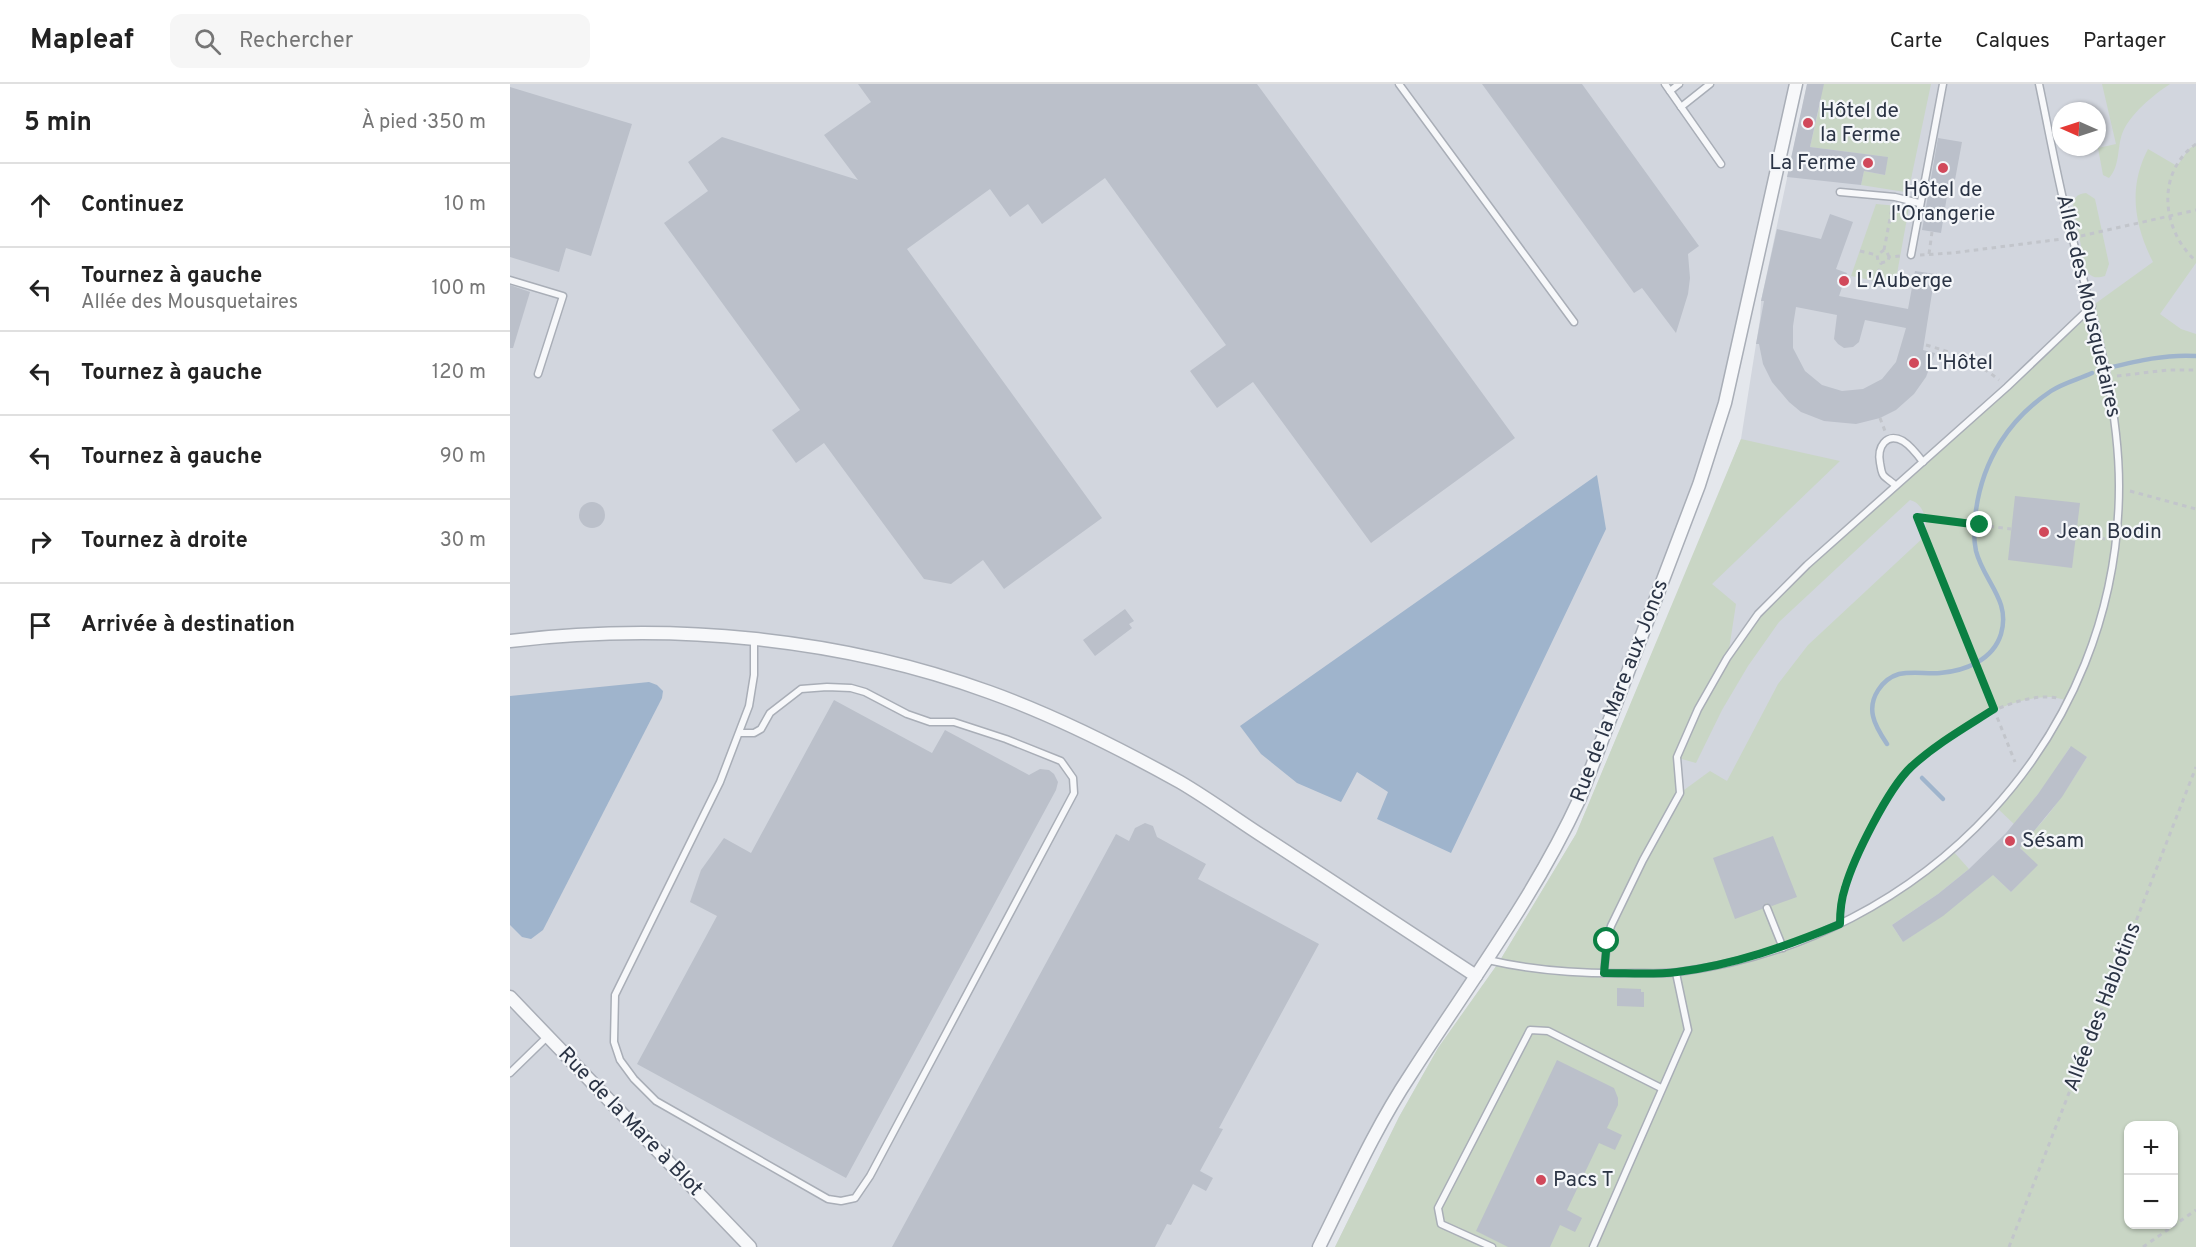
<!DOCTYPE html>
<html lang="fr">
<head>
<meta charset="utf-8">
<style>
  body { margin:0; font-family:Overpass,sans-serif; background:#f6f6f6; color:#222 }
  .controls { position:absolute; right:18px; bottom:18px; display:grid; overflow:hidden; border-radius:12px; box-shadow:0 2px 4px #0004 }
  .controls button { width:54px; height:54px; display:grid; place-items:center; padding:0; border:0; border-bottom:2px solid #e0e0e0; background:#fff; color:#222; font:30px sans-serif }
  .compass { position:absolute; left:1542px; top:18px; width:54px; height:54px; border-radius:50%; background:#fff; box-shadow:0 2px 4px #0004; rotate:273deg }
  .stop { position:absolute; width:18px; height:18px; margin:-14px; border:4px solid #0b8043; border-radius:50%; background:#fff }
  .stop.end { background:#0b8043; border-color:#fff; box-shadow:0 2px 6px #0008 }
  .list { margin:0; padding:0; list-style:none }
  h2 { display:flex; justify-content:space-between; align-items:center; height:78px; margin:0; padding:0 24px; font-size:26px }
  h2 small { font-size:20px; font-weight:400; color:#767676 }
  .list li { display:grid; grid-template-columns:39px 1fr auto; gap:18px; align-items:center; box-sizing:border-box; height:84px; padding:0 24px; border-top:2px solid #e0e0e0 }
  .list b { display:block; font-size:22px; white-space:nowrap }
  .list p { margin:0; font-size:20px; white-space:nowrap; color:#767676 }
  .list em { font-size:20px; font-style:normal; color:#767676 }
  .icon { flex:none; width:33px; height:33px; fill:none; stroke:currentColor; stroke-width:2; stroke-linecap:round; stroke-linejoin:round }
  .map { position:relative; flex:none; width:1686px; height:1163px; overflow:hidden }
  header { display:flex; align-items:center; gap:36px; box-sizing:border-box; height:84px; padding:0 30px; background:#fff; border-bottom:2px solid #e0e0e0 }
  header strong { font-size:28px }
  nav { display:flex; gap:33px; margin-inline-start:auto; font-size:21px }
  .search { width:420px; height:54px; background:#f6f6f6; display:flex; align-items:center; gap:15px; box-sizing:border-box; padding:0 21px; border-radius:12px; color:#767676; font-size:22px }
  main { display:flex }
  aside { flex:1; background:#fff }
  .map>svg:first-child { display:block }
</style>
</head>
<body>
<header>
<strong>Mapleaf</strong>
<div class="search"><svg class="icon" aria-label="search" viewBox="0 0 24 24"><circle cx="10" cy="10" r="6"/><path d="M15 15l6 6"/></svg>Rechercher</div>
<nav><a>Carte</a><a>Calques</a><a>Partager</a></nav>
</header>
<main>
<aside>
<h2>5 min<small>À pied · 350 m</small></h2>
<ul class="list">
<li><svg class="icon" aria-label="ahead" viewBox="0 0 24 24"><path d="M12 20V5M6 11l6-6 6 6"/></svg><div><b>Continuez</b></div><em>10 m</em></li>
<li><svg class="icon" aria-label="left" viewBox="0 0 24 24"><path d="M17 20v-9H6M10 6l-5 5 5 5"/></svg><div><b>Tournez à gauche</b><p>Allée des Mousquetaires</p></div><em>100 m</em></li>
<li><svg class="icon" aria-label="left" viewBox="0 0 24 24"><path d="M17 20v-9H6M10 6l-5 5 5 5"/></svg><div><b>Tournez à gauche</b></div><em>120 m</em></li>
<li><svg class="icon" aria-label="left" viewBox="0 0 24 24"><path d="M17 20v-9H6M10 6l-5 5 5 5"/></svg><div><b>Tournez à gauche</b></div><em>90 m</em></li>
<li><svg class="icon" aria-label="right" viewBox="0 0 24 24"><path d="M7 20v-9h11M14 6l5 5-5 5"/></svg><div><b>Tournez à droite</b></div><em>30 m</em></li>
<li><svg class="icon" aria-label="arrive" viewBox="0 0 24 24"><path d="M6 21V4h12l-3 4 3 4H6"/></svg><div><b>Arrivée à destination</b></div></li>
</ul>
</aside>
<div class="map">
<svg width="1686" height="1163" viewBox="0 0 1686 1163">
  <rect width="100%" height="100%" fill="#e4e7ec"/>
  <g fill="#d2d6de" fill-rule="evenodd">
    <polygon points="0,0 1286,0 1215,319 1051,754 899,992 809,1163 0,1163"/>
    <path d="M1297,0h389v1163h-861l64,-130 39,-69 61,-86 77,-128 144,-342 21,-53 19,-120 1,-18zM1551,27h36v36h-36zM1618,1042h46v98h-46z"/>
  </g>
  <g fill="#c9d6c5" fill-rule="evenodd">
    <polygon points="1302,0 1313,2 1314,0 1421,0 1401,95 1395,108 1351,101 1354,87 1375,91 1377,73 1300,63 1311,16"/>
    <path d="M1592,0h68c-17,11 -41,31 -48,50 -5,15 -2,32 -13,44l-6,-3 -5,-27 18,-4z"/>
    <path d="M1686,60v119l-36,51 21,15 15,5v913h-861l64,-130 39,-69 61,-86 77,-128 165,-395 99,22 -128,123 24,20 -8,52 30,-42 49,-49 285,-259 61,-44c-19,-37 -25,-75 -5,-113l29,17 12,-17zM1400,416c15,4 18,23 15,36l-117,109 -30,39 -51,97 -17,-10 -30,22 -2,-35 18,5 26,-53 26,-44 31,-44zM1541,613l16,3 -45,74 -26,33 18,17 36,-45 20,-32 17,10c-20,32 -40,65 -69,89l19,19 -26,27 -20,-19 -57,48 -31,21 -11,-17 46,-31 31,-25 -16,-18 -29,23 -84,50c0,-13 1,-24 5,-37 9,-31 43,-96 66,-119 33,-34 93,-72 140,-71zM1618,1042h46v98h-46z"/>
    <path d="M1576,109l9,6 14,65 -4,12c-10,3 -14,1 -19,-6l-13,-63c0,-9 4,-13 13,-14z"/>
    <polygon points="1366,120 1399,123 1385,201 1341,192"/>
  </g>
  <g fill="#9fb4cc">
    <polygon points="1087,391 1096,445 941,769 867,735 878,708 847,688 831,718 787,699 751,670 730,642"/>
    <polygon points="139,598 147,601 153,607 152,614 33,846 21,855 12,853 0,841 0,612"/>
  </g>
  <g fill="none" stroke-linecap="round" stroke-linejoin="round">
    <g stroke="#9fb4cc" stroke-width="4.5">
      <path d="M1598,284c29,-7 58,-14 88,-12"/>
      <path d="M1377,660c-6,-9 -12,-18 -14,-28 -4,-18 9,-37 26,-42 14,-3 27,0 41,-1 25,-2 53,-13 61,-39 10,-34 -17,-52 -25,-83 -3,-14 -2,-28 0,-41 7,-50 33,-91 75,-119 12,-8 28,-12 41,-18"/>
      <polyline points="1412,694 1433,715"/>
    </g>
  </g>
  <g fill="#bbc0ca" fill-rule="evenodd">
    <polygon points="348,0 747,0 1005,354 861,459 743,298 707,324 680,287 716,261 595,94 532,140 518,120 500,133 480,105 397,165 592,434 494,505 473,476 441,500 414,495 314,359 286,379 262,346 290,326 154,139 198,107 178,78 212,53 348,96 314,51 361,18"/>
    <polygon points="972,0 1072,0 1189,162 1178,170 1180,194 1178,210 1166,249 1132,204 1124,209"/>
    <polygon points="1297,0 1314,0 1300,63 1378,73 1375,91 1354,87 1351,101 1277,93"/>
    <polygon points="0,3 122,40 81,172 56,164 49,188 0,173"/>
    <polygon points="1428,54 1452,58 1442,112 1437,112 1431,149 1412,146"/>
    <path d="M1320,130l23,8 -17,47 11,4 -8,23 69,13 7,-38 20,3 -12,76 12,3 -9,24 -12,17 -18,16 -16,8 -24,6 -32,-3 -23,-9 -12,-10 -17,-20 -9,-18 -4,-20h-3l8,-43h-3l16,-72 44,10zM1286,223l41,8 -3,24 4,5 6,4 9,-1 6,-5 6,-22 41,8 -10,34 -14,17 -19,10 -21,2 -20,-6 -17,-14 -12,-23v-22z"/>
    <polygon points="0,201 20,208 3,264 0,264"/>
    <polygon points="1505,412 1570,419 1562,484 1498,476"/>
    <circle cx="82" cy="431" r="13"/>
    <polygon points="615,525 624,537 619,540 622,544 585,572 573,556"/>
    <polygon points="324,616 422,669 435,646 519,691 530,685 539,686 544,690 548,698 546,706 336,1094 127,980 207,832 180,818 191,786 214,754 241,769"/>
    <polygon points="1561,662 1577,673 1552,713 1510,764 1528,781 1501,808 1483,791 1433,832 1393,858 1382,841 1428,810 1459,785 1496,749 1528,710"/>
    <polygon points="635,739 643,742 647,753 696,780 688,795 809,860 709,1044 713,1045 690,1087 703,1094 696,1107 683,1100 661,1141 657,1140 645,1163 382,1163 606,750 619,757 625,744"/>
    <polygon points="1263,752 1287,813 1262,822 1256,819 1252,825 1225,835 1203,774"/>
    <polygon points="1107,904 1131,905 1131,908 1134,908 1134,923 1107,922"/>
    <polygon points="1047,976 1104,1004 1108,1014 1108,1021 1097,1044 1112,1051 1105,1066 1089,1059 1057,1126 1072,1134 1065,1148 1050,1141 1040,1163 998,1163 966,1147"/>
  </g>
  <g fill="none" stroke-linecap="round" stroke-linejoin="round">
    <defs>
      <g id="lane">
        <polyline points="889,0 1064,238"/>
        <polyline points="1155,0 1211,80"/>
        <polyline points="1160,7 1169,0"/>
        <polyline points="1171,23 1200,0"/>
        <polyline points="1330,108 1385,113 1409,119"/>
        <polyline points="1401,171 1433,0"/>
        <polyline points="0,196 53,212 28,290"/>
        <path d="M1385,401c-3,-3 -8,-6 -11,-9 -3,-3 -3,-9 -4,-13 -3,-16 6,-31 23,-22 8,5 14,13 20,21"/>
        <polyline points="229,649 244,649 251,645 260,629 291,605 317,603 341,604 355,608 397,630 420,638 444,638 496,655 551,677 563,694 564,709 360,1092 345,1114 331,1117 318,1115 146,1017 124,995 110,976 104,958 105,911 210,698 239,622 244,591 244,555"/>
        <polyline points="1257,824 1273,864"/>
        <path d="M978,876c47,11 97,14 145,13 15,0 31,1 46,-1 246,-32 440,-234 440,-486 0,-84 -25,-166 -46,-246 -14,-52 -23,-104 -34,-156"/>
        <polyline points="1094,889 1097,857 1101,842 1133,776 1170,709 1167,673 1188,625 1217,574 1248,530 1297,481 1497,303 1582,222"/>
        <polyline points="0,989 38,952"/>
        <polyline points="982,1163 931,1140 928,1124 1020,946 1038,947 1151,1004"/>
        <polyline points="1083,1163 1178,946 1166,889"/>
      </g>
      <g id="street">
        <path d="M0,557c160,-19 328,-4 479,51 67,24 130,56 191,90 29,17 56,37 84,55 71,46 142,93 212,139"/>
        <polyline points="0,913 240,1163"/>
        <path d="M809,1163c29,-58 56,-119 92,-173 59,-92 123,-176 169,-276l119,-313 26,-82 71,-319"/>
      </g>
    </defs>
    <use href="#lane" stroke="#a9aeb7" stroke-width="9"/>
    <use href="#street" stroke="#a9aeb7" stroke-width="15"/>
    <g stroke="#c2c5cb" stroke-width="3" stroke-dasharray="4.5 4.5" stroke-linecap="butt">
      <path d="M1686,60c-41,29 -34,87 0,117"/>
      <polyline points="1571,152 1686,126"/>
      <polyline points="1374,166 1382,124"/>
      <polyline points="1350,167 1367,171"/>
      <polyline points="1419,170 1422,148"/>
      <polyline points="1410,171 1442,169 1552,155"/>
      <polyline points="1379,173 1377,168 1374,166 1367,171 1368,177 1371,179 1378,177 1379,173 1391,172"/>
      <polyline points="1366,198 1371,179"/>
      <path d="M1416,261c28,8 50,16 73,35"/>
      <polyline points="1607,292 1658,286 1686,286"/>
      <polyline points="1370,334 1375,347"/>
      <polyline points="1620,407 1686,425"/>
      <polyline points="1407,433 1505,678"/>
      <polyline points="1408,433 1501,445"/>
      <polyline points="1566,450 1595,455"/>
      <path d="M1330,828c2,-38 41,-110 66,-139 28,-33 107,-84 151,-75"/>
      <polyline points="1499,1163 1686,683"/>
      <polyline points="1633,1163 1686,1126"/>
    </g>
    <use href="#lane" stroke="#f7f8fa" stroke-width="6"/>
    <use href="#street" stroke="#f7f8fa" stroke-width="12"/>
  </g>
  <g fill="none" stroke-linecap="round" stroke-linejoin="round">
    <path stroke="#0b8043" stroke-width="8" d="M1097,857l-3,32c24,0 50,2 73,-1 57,-7 110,-26 163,-48 0,-12 1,-24 5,-36 9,-31 43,-99 66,-121 25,-23 55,-40 83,-58l-77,-192 63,8"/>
  </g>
  <g fill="#d1495b" stroke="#f4f6f9" stroke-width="2">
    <circle cx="1298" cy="39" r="6"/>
    <circle cx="1358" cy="79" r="6"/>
    <circle cx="1433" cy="84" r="6"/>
    <circle cx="1334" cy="197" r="6"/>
    <circle cx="1404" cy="279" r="6"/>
    <circle cx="1534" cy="448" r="6"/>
    <circle cx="1500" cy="757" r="6"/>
    <circle cx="1031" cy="1096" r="6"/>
  </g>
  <g text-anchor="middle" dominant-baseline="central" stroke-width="4.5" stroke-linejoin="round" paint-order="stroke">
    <g font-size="21" fill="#2b3445" stroke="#f4f6f9" text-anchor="start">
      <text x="1310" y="27">Hôtel de<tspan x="1310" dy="24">la Ferme</tspan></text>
      <text x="1346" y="79" text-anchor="end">La Ferme</text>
      <text x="1433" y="106" text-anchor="middle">Hôtel de<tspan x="1433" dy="24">l'Orangerie</tspan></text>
      <text x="1346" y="197">L'Auberge</text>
      <text x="1416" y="279">L'Hôtel</text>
      <text x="1546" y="448">Jean Bodin</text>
      <text x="1512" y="757">Sésam</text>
      <text x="1043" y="1096">Pacs T</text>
    </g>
    <g font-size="21" fill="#2b3445" stroke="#f4f6f9">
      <text transform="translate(1578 222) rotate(77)">Allée des Mousquetaires</text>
      <text transform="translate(1110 607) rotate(-69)">Rue de la Mare aux Joncs</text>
      <text transform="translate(1593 923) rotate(-69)">Allée des Hablotins</text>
      <text transform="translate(120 1038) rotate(46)">Rue de la Mare à Blot</text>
    </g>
  </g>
</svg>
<div class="controls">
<button>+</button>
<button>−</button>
</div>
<svg class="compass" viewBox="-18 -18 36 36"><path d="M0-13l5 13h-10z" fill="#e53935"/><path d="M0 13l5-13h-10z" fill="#767676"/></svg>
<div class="stop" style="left:1097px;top:857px"></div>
<div class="stop end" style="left:1470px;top:441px"></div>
</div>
</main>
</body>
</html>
